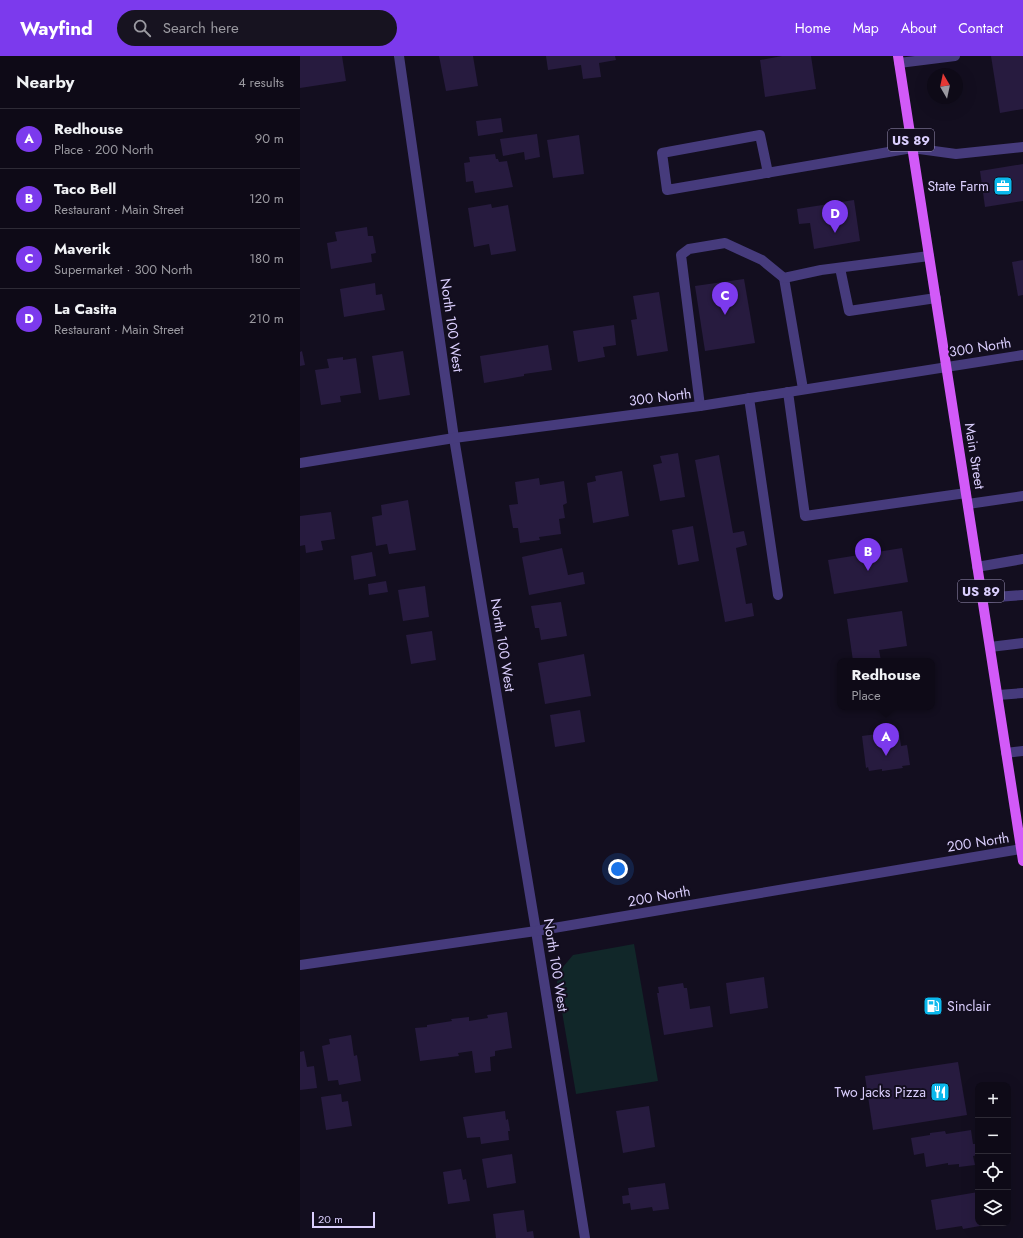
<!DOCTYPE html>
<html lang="en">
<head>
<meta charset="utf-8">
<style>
  body { margin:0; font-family:Jost,sans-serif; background:#171320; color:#f1f3f6 }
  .controls { position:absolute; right:12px; bottom:12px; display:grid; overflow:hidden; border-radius:8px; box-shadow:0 4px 16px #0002 }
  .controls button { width:36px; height:36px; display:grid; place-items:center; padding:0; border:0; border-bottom:1px solid #2e2b36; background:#0e0a17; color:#f1f3f6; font:20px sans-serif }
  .compass { position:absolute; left:627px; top:12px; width:36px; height:36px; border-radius:50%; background:#0e0a17; box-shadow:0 4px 16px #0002; rotate:351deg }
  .scale { position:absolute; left:12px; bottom:10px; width:63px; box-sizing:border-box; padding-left:4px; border:2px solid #dacefd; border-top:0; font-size:11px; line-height:14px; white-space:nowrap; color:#dacefd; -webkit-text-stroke:3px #130e1f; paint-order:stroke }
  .you { position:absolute; left:318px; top:813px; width:14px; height:14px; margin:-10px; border:3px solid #fff; border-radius:50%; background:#1a73e8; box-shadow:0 0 0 6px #1a73e833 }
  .badge { display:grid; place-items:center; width:26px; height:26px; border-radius:50%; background:#7c3aed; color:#fff; font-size:13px; font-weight:700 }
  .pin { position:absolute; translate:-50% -33px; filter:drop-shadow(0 1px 2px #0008) }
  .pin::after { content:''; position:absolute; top:21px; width:14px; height:12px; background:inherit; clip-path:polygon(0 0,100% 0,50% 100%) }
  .popup { position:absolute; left:537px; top:602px; width:98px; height:52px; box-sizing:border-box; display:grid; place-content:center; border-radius:8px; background:#0e0a17; filter:drop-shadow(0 1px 3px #0005); font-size:13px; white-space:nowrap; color:#9b9aa1 }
  .popup b { font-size:15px; color:#f1f3f6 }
  .popup::after { content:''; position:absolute; left:50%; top:100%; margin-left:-8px; border:8px solid transparent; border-top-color:#0e0a17 }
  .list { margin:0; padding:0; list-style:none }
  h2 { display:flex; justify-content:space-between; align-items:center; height:52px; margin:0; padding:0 16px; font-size:17px }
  h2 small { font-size:13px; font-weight:400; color:#9b9aa1 }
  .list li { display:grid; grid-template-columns:26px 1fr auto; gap:12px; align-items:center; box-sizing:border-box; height:60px; padding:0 16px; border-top:1px solid #2e2b36 }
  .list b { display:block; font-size:15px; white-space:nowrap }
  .list p { margin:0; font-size:13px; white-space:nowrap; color:#9b9aa1 }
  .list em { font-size:13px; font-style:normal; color:#9b9aa1 }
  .icon { flex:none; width:22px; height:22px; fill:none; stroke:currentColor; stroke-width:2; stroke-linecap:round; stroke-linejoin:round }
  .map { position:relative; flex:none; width:723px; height:1182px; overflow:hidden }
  header { display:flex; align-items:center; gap:24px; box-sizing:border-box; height:56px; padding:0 20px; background:#7c3aed; color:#fff }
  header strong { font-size:19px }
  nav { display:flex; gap:22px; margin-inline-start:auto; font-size:14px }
  .search { width:280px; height:36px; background:#171320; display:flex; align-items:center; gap:10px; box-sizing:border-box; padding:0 14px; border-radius:22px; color:#9b9aa1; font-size:15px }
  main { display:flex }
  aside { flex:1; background:#0e0a17 }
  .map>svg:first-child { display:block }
</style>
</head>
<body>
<header>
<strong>Wayfind</strong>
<div class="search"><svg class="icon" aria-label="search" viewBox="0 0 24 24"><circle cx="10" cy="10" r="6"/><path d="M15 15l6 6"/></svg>Search here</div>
<nav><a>Home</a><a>Map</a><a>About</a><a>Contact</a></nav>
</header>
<main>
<aside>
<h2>Nearby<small>4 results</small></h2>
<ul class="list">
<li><span class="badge">A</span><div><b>Redhouse</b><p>Place · 200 North</p></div><em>90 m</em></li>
<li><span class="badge">B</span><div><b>Taco Bell</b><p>Restaurant · Main Street</p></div><em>120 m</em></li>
<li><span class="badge">C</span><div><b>Maverik</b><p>Supermarket · 300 North</p></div><em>180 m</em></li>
<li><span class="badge">D</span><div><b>La Casita</b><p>Restaurant · Main Street</p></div><em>210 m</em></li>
</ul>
</aside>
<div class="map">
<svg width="723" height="1182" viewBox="0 0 723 1182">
  <rect width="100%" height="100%" fill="#130e1f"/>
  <polygon fill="#112729" points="334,888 358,1025 276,1038 257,926 263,911 273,899"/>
  <g fill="#271b3f">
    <polygon points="0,0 42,0 46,25 0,32"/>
    <polygon points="139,0 173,0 178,30 146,35"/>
    <polygon points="246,0 315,0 316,4 299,7 301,21 283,23 281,9 248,14"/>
    <polygon points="482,0 511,0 516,33 465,41 460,4"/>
    <polygon points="691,0 723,0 723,53 700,57"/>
    <polygon points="201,62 203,76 178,80 176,65"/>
    <polygon points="237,78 240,101 225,104 224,96 203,100 200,83"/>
    <polygon points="279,79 284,118 253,122 247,84"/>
    <polygon points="195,98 196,103 198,103 199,106 207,105 213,131 175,137 173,125 166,126 164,107 170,106 169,101"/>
    <polygon points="723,108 723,145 685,151 680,115"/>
    <polygon points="554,144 560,185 514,193 510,167 499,168 497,153"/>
    <polygon points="191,148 192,152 208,149 216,195 191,199 189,188 174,191 168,152"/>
    <polygon points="67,171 68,180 73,180 76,197 71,198 72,206 31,213 27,187 37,185 35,176"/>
    <polygon points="723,204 723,239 718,240 712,206"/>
    <polygon points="444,223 455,287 405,295 395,230"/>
    <polygon points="75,227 76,239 82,238 85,254 44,261 40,233"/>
    <polygon points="359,236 368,295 337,300 331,264 337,263 333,240"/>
    <polygon points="314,269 316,289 303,291 305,301 278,306 273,275"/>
    <polygon points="248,289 252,314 224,318 224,320 184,327 180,300"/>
    <polygon points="2,295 5,309 0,310 0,296"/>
    <polygon points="103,295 110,339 79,344 72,300"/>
    <polygon points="43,301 43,304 56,302 61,337 40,340 41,346 21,349 15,314 29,312 27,303"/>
    <polygon points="378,397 385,441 360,445 353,409 362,407 360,400"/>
    <polygon points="419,399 433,477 444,475 447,489 436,492 446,548 452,547 454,560 425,566 395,404"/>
    <polygon points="322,415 329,460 293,467 287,427 296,425 295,420"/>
    <polygon points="239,422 240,429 264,425 267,447 263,449 265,462 259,463 261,478 239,481 240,484 220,487 218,472 213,472 209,449 218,448 215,426"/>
    <polygon points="108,444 116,494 89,498 87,488 76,490 72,461 82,459 81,449"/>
    <polygon points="31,456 35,483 21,485 23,494 6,497 5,489 0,490 0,460"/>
    <polygon points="393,470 399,505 378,509 372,474"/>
    <polygon points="262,492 268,519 283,516 285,528 229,539 222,501"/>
    <polygon points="602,492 608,526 534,538 528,504"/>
    <polygon points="72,496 76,520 54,524 51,500"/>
    <polygon points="86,525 88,536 69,539 68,528"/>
    <polygon points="125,530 129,561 103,565 98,534"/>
    <polygon points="261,546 267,580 241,584 239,572 235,572 231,550"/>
    <polygon points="602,555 607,590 579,594 581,605 553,605 547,563"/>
    <polygon points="132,575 136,604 111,608 106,579"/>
    <polygon points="284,598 291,640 245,648 238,607"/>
    <polygon points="280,654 285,686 255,691 250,659"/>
    <polygon points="599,675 601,690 607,689 610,709 602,710 603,712 582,715 582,713 569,715 568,711 566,712 562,680"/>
    <polygon points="464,921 468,952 430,958 426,927"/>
    <polygon points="383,927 384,932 387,932 390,953 410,950 413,971 364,979 357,937 359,937 358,931"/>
    <polygon points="207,956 212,992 195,995 195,1000 190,1001 191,1015 175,1017 172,995 158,997 159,1000 120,1005 115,972 127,971 127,969 152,965 151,963 169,961 169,965 188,962 187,959"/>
    <polygon points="51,979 54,1000 57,999 61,1025 39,1029 38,1024 28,1025 22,990 30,988 29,983"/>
    <polygon points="4,995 7,1011 14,1010 17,1032 0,1034 0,996"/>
    <polygon points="658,1006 667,1059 573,1074 565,1020"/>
    <polygon points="41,1038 42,1046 48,1045 52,1070 26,1074 21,1041"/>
    <polygon points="349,1050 355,1091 323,1097 316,1055"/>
    <polygon points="205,1055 206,1064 208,1063 210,1075 208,1075 209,1084 181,1088 180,1081 167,1082 163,1061"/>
    <polygon points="671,1074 673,1088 677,1088 678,1096 678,1099 673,1100 675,1109 659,1111 659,1108 648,1109 648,1107 626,1111 624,1097 614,1099 611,1082 630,1079 630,1077 645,1075 646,1078"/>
    <polygon points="212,1098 216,1127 187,1132 182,1103"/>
    <polygon points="161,1113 163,1124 166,1123 170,1145 148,1148 143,1116"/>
    <polygon points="365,1127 369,1153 353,1155 352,1151 331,1154 330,1147 323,1148 322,1140 329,1139 328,1132"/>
    <polygon points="678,1136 678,1167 680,1167 680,1170 663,1173 662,1170 636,1174 631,1144"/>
    <polygon points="224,1154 227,1176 233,1175 234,1182 196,1182 193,1158"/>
  </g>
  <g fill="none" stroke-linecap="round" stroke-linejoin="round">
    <g stroke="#463b7c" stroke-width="10">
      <polyline points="599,7 655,0"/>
      <polyline points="468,117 460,79 362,97 367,134 612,92 656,98 723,91"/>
      <polyline points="540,212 549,255 636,242"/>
      <polyline points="484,222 503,333"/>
      <polyline points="488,336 505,460 666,437"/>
      <polyline points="449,342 478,539"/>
      <polyline points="400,350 381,199 389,193 425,187 462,204 484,222 521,214 629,200"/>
      <polyline points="668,448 723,440"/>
      <polyline points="677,511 723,503"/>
      <polyline points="682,542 723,539"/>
      <polyline points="690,591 723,587"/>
      <polyline points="698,639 723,637"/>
      <polyline points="706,697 723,695"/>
    </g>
    <g stroke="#463b7c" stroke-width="10">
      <polyline points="99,0 154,382 236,875 285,1182"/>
      <polyline points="0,407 154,382 400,350 723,299"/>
      <polyline points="0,909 236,875 721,793"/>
    </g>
    <polyline stroke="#d25af8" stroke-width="10" points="598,0 723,805"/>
  </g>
  <defs>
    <symbol id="office-square" viewBox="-11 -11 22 22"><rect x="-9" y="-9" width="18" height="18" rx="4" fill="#0bb8ec" stroke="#130e1f"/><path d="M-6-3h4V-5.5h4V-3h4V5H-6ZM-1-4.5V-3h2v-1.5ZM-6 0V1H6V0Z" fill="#fff"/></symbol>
    <symbol id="fuel-square" viewBox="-11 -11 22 22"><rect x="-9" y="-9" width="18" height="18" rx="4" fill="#0bb8ec" stroke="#130e1f"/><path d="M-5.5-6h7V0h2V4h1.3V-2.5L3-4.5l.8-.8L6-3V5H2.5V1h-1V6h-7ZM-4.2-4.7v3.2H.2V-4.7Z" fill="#fff"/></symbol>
    <symbol id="restaurant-square" viewBox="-11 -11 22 22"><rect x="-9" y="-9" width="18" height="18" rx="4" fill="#0bb8ec" stroke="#130e1f"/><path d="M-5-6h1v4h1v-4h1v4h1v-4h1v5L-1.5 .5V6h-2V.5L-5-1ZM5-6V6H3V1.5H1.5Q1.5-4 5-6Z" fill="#fff"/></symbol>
  </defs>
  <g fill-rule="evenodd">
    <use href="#office-square" x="692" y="119" width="22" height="22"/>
    <use href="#fuel-square" x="622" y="939" width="22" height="22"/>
    <use href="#restaurant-square" x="629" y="1025" width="22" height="22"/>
  </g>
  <g text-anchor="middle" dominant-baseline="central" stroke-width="4" stroke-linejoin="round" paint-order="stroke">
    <g fill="#130e1f" stroke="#9e94ba" stroke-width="1">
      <rect x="588" y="73" width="46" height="22" rx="3"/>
      <rect x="658" y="524" width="46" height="22" rx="3"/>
    </g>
    <g font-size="13" font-weight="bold" fill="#dacefd">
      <text x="611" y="84">US 89</text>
      <text x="681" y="535">US 89</text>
    </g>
    <g font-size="14" fill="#dacefd" stroke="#130e1f" text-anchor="end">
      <text x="689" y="130">State Farm</text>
      <text x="647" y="950" text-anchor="start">Sinclair</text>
      <text x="626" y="1036">Two Jacks Pizza</text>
    </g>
    <g font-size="14" fill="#dacefd" stroke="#130e1f">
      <text transform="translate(152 269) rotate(82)">North 100 West</text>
      <text transform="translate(680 291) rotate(-9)">300 North</text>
      <text transform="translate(360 341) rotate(-7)">300 North</text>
      <text transform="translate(675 400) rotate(81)">Main Street</text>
      <text transform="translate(203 589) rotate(81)">North 100 West</text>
      <text transform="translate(678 786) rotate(-9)">200 North</text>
      <text transform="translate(359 840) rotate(-10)">200 North</text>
      <text transform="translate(256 909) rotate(81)">North 100 West</text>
    </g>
  </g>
</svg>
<div class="controls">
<button>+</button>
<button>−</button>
<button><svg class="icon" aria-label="locate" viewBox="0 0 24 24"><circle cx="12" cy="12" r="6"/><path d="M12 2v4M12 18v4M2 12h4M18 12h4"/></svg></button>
<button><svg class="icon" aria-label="layers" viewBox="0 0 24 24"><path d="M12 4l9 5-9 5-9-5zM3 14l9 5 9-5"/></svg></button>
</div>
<svg class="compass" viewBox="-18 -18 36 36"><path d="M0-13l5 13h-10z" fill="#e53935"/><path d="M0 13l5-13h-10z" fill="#9b9aa1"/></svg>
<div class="scale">20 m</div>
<div class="you"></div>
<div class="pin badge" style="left:586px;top:700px">A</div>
<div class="popup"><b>Redhouse</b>Place</div>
<div class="pin badge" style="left:568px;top:515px">B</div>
<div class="pin badge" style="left:425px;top:259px">C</div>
<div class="pin badge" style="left:535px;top:177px">D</div>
</div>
</main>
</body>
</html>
